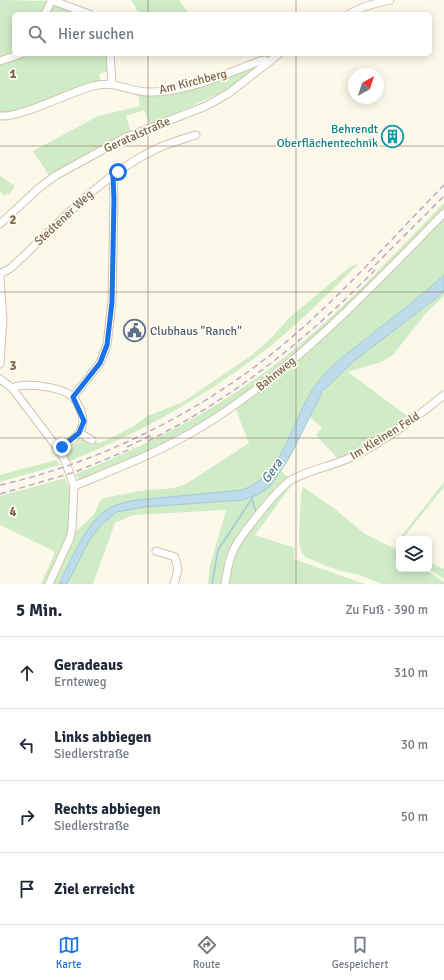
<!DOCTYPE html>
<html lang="de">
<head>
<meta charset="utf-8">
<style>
  body { margin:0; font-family:Signika,sans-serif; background:#f2f2f3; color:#1f2937 }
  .controls { position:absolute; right:12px; bottom:12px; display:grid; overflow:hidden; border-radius:6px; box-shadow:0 2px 10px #0003 }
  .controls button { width:36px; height:36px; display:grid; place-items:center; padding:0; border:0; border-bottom:1px solid #e0e1e3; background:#fff; color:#1f2937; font:20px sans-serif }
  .compass { position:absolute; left:348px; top:68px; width:36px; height:36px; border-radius:50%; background:#fff; box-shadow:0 2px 10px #0003; rotate:39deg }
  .stop { position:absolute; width:12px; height:12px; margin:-9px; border:3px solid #1a73e8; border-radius:50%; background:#fff }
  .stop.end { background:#1a73e8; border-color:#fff; box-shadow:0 1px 4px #0008 }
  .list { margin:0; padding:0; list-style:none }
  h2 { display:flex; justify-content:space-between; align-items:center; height:52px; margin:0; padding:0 16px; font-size:17px }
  h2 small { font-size:13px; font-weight:400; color:#747a83 }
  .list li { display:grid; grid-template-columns:26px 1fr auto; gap:12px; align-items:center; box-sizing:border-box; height:72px; padding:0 16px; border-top:1px solid #e0e1e3 }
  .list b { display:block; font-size:15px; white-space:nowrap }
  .list p { margin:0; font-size:13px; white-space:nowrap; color:#747a83 }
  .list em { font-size:13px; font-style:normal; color:#747a83 }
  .icon { flex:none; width:22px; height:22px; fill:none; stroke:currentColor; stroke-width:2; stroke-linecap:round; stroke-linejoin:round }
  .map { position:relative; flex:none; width:444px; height:584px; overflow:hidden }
  .search { position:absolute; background:#fff; box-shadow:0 2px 10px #0003; left:12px; right:12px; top:12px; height:44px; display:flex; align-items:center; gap:10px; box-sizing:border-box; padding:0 14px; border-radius:6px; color:#747a83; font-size:15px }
  .sheet { height:340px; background:#fff }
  nav { display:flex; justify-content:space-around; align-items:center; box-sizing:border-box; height:56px; border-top:1px solid #e0e1e3; background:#fff; font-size:11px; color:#747a83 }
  nav a { display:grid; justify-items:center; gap:2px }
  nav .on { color:#1a73e8 }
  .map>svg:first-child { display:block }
</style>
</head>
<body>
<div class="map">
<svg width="444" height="584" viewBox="0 0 444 584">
  <rect width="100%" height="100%" fill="#fdf9ea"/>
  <g fill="#d0ecc7">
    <polygon points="0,0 49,1 43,14 14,14 14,54 0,58"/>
    <polygon points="130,0 179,0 189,14 139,14 132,1"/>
    <polygon points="54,3 83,14 48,14"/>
    <polygon points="26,54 109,54 109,71 99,74 101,82 9,112 0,113 0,63"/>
    <polygon points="258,66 262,66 233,87 150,125 144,110 126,116 131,132 50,177 33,151 98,116 140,106 138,94 209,84"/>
    <polygon points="0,176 15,186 9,195 7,193 5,196 0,192"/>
    <path d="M444,203v72c-23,21 -46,39 -71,58 -20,16 -43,32 -58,53 -24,34 -31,90 -73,104l-105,10c-11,2 -23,4 -32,11 -19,16 -35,51 -46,73h-6l23,-53 11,-10 7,-7 6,-13 4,-3 35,-7 36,-3 11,-4 63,-41 -15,-38 -70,41 -83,36 -6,-8c81,-31 155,-72 222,-127 52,-44 99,-95 147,-144z"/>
    <path d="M358,264c-23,23 -47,47 -72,69 -64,54 -138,97 -216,128l-4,-9 14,-12 5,-1 14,4 6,-2 29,-15 13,-10 36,-14 69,-47 18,-16 19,-21 62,-52z"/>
    <path d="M444,290v6l-18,17 -34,43 -11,6 -33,10 62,46 -35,23 -36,19 -23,-25 6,-7 -13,-12c28,-58 91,-82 135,-126z"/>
    <polygon points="56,460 60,465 0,482 0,475"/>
    <path d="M281,471l13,11 -39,53 40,13 -1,11 71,25h-157l2,-18 16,-56 -93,5 -18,8 -22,61h-26c11,-23 21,-50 42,-66 24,-19 89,-12 120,-17 12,-2 26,-8 38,-13l4,-3z"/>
    <polygon points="65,478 67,484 70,487 71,505 67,538 46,584 41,584 54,555 54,551 0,525 0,496"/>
    <polygon points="444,482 444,487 402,539 399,539 398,545 396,543"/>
    <polygon points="303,487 335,509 365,534 399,551 399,569 425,569 444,582 444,584 382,584 359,575 334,569 305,557 301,551 299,541 301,494"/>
    <polygon points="429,562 444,569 444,579 429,569"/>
  </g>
  <path fill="#bddbe8" stroke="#a3c9db" d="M444,275v15l-5,6 -85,65 -31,30 -35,69 -17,25 -12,9 -16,6 -99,7 -27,5 -15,12 -13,17 -22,43h-8c11,-22 26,-59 46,-73 9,-7 21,-9 32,-11l105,-10c42,-14 49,-70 73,-104 15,-21 38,-37 58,-53 25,-19 48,-37 71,-58z"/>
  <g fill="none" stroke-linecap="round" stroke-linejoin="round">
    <g stroke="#a3c9db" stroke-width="1.5">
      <polyline points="252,498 256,513"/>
      <polyline points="212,584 218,550 253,497"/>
    </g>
    <defs>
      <g id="minor">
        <polyline points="51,0 89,14"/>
        <polyline points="45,14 52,0"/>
        <polyline points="349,14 366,6 390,0"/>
        <polyline points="110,54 112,83"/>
        <polyline points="0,61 21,54"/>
        <path d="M0,116c20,2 70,-24 93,-30 24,-6 34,6 56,6 37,1 78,-19 111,-31l5,-1 3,3"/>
        <polyline points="0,224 39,188 55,176 124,138 206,106 229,93 279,54"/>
        <path d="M0,274l11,-6c44,-41 90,-93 145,-119 13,-6 27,-10 40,-14"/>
        <polyline points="0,278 3,319 0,364"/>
        <polyline points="0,379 12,388 59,450 66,463 74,486 72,529 70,538 49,584"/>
        <path d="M12,388c13,-6 52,-1 62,10 3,4 5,9 7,13 3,8 3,14 -1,21 -5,7 -15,13 -21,18"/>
        <polyline points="73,397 100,363 107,345 112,302 114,200 113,177"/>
        <polyline points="79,433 92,440"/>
        <path d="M74,486c44,-18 88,-35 129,-60 92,-57 166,-136 241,-213"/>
        <polyline points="156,551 175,557 178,570 174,584"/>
        <path d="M225,584c2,-11 3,-22 8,-33 6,-14 47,-66 60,-72 21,-11 45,-14 65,-25 31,-16 59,-37 86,-59"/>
      </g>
    </defs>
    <use href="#minor" stroke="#d1c3ae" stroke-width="9"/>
    <use href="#minor" stroke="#fff" stroke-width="7"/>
    <g stroke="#bfa7c9" stroke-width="1.5" stroke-dasharray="6 4" stroke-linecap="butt">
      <polyline points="368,272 444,196"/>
      <path d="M148,441c86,-43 159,-102 227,-171"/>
      <polyline points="127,447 152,435"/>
      <path d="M0,485c104,-23 211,-78 292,-148 54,-46 102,-101 152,-152"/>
      <polyline points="0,494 75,472 133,448"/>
    </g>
  </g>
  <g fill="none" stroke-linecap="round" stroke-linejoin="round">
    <polyline stroke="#1a73e8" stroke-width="5" points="62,447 79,433 84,421 73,397 100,363 107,345 112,302 114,200 113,177 118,172"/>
  </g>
  <path fill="none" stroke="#7a644c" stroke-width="1" stroke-opacity="0.55" d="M148,0v14M296,0v14M148,54v530M296,54v530M0,146h444M0,292h444M0,438h444"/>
  <defs>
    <symbol id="building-ring" viewBox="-11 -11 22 22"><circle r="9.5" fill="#fffcf2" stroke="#0f9aa8" stroke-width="1.5"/><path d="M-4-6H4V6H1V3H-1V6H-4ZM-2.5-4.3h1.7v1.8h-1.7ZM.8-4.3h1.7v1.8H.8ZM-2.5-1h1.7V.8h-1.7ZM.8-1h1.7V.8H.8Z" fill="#0f9aa8"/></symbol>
    <symbol id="civic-ring" viewBox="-11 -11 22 22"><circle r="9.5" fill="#fffcf2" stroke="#5c6f8a" stroke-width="1.5"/><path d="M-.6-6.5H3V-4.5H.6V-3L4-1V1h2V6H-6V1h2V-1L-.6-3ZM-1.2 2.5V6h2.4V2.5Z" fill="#5c6f8a"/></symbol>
  </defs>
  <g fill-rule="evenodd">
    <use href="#building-ring" x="380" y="124" width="25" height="25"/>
    <use href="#civic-ring" x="122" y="318" width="25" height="25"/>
  </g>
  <g text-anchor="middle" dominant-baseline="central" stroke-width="3.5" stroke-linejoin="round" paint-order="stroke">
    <g font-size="12" fill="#7a644c" stroke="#fffcf2">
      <text transform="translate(193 82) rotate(-14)">Am Kirchberg</text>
      <text transform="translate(137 135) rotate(-24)">Geratalstraße</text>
      <text transform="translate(64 218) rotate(-43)">Stedtener Weg</text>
      <text transform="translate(276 374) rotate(-39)">Bahnweg</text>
      <text transform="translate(385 436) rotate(-32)">Im Kleinen Feld</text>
    </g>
    <g font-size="12" fill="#0d838f" stroke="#fffcf2" text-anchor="end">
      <text x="378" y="129">Behrendt<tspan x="378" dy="14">Oberflächentechnik</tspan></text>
    </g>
    <g font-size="12" fill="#4e5e75" stroke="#fffcf2" text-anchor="start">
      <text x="150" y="331">Clubhaus "Ranch"</text>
    </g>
    <g font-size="13" font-style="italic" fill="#477b94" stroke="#fffcf2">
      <text transform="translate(272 471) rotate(-54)">Gera</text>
    </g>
  </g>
  <g font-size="13" text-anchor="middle" font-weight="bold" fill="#7a644c" stroke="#fffcf2" stroke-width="3.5" stroke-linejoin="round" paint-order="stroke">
    <text x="13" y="78">1</text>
    <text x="13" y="224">2</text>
    <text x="13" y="370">3</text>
    <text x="13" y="516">4</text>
  </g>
</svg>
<div class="controls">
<button><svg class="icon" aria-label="layers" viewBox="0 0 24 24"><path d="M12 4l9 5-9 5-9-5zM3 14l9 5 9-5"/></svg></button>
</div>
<svg class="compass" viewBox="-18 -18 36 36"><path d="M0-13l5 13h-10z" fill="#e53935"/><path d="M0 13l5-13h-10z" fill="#747a83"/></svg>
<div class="stop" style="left:118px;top:172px"></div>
<div class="stop end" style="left:62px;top:447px"></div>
<div class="search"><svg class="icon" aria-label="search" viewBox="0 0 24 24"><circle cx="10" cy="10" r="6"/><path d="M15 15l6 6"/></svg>Hier suchen</div>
</div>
<section class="sheet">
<h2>5 Min.<small>Zu Fuß · 390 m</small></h2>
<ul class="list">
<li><svg class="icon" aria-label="ahead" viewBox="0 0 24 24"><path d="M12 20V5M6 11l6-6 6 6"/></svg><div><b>Geradeaus</b><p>Ernteweg</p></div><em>310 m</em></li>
<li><svg class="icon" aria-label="left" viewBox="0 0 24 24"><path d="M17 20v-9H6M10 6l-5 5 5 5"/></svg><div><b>Links abbiegen</b><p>Siedlerstraße</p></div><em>30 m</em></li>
<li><svg class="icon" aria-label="right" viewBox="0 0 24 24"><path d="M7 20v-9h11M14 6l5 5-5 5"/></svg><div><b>Rechts abbiegen</b><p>Siedlerstraße</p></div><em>50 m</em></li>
<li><svg class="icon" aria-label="arrive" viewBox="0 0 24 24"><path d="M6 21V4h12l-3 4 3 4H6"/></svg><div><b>Ziel erreicht</b></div></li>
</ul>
</section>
<nav>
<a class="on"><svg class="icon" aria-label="map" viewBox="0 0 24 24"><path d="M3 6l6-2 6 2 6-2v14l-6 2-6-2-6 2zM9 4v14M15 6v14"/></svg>Karte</a>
<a><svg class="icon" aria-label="directions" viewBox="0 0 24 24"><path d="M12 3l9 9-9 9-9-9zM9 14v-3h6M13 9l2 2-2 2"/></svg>Route</a>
<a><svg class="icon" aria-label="saved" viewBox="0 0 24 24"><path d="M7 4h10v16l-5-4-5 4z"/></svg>Gespeichert</a>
</nav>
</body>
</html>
